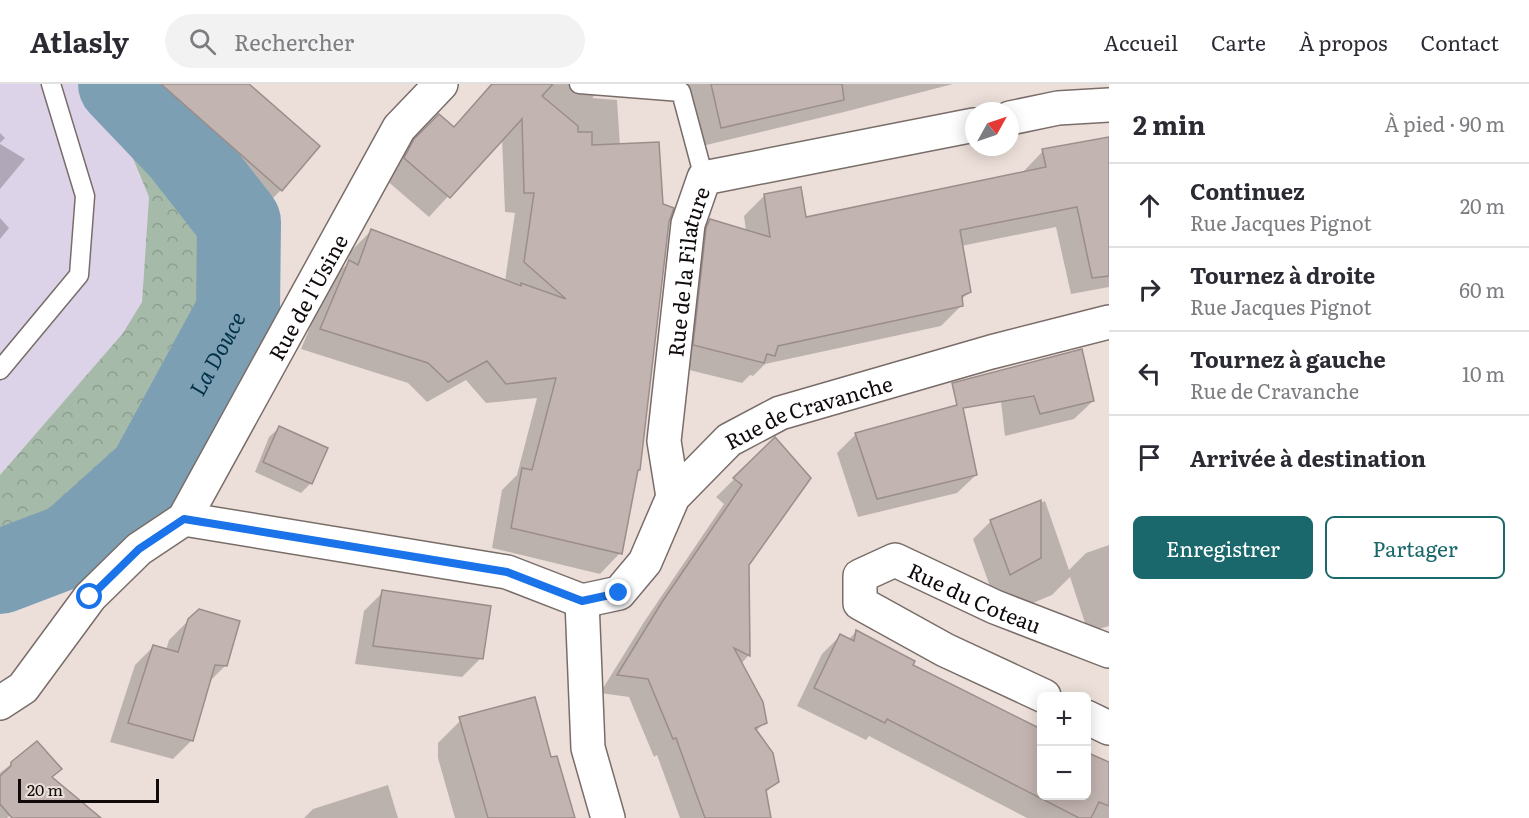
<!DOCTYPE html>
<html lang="fr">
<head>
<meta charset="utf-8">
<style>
  body { margin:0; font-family:Literata,serif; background:#f2f2f3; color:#2b2b33 }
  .controls { position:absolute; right:18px; bottom:18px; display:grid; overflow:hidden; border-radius:9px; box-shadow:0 3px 15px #0003 }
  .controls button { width:54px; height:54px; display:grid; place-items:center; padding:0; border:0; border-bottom:2px solid #e1e1e2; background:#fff; color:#2b2b33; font:30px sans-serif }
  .compass { position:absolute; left:965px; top:18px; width:54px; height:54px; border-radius:50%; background:#fff; box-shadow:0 3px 15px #0003; rotate:50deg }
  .scale { position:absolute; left:18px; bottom:15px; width:141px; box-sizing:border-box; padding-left:6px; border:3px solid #100b0a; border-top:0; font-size:16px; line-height:21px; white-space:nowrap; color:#100b0a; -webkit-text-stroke:4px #ecdfd9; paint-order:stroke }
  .stop { position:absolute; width:18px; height:18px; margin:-14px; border:4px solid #1a73e8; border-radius:50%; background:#fff }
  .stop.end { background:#1a73e8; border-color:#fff; box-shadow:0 2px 6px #0008 }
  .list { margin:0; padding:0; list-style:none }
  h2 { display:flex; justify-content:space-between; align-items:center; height:78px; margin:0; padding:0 24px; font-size:26px }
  h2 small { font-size:20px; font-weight:400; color:#7c7c81 }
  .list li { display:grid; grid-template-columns:39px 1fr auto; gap:18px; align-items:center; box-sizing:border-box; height:84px; padding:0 24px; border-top:2px solid #e1e1e2 }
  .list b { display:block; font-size:22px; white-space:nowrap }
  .list p { margin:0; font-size:20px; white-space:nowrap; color:#7c7c81 }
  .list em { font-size:20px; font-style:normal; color:#7c7c81 }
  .actions { display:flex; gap:12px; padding:18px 24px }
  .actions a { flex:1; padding:14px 0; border:2px solid #1a686b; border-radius:9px; text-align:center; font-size:21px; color:#1a686b }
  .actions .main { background:#1a686b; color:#fff }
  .icon { flex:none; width:33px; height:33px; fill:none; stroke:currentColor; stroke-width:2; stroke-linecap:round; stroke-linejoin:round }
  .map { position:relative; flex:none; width:1109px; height:734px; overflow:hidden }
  header { display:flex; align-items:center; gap:36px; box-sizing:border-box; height:84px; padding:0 30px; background:#fff; border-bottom:2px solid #e1e1e2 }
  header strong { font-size:28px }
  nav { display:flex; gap:33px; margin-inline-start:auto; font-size:21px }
  .search { width:420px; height:54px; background:#f2f2f3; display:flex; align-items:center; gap:15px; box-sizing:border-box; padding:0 21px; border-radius:33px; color:#7c7c81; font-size:22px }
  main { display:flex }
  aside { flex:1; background:#fff }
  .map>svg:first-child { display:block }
</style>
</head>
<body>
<header>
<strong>Atlasly</strong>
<div class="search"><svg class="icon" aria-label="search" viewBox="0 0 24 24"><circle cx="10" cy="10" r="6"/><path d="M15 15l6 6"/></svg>Rechercher</div>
<nav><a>Accueil</a><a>Carte</a><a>À propos</a><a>Contact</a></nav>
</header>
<main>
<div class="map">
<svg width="1109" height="734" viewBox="0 0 1109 734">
  <defs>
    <pattern id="park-crowns" width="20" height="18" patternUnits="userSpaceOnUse" patternTransform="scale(1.5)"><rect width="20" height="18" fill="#a5baa9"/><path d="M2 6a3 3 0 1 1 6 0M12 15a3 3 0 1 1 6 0" fill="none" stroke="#8d9f90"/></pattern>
  </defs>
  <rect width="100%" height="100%" fill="#ecdfd9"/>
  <polygon fill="#ddd3e8" points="0,0 88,0 112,24 149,113 142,218 123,249 0,391"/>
  <polygon fill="url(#park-crowns)" points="112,24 210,125 223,178 222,207 145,366 127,391 87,427 10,470 0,473 0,391 123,249 142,218 149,113"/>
  <g fill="#0003">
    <polygon points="165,0 246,0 281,106 263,124 146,21"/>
    <polygon points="491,0 606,0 592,14 617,16 620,62 661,121 668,138 638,386 636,388 620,469 600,490 492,464 502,406 517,391 537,314 486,319 466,296 427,318 408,299 301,265 329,198 346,181 351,167 371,147 505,197 515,129 505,128 502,54 429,133 385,95 394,77 419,52 453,44"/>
    <polygon points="688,0 953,0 840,29 702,62"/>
    <polygon points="0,49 5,54 0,59"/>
    <polygon points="1109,55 1109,203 1071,210 1056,143 961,162 969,208 961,216 962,221 941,242 765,280 753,292 750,291 742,299 673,282 689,157 710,136 746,147 744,132 765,111 805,134 1022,89 1043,67"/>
    <polygon points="0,60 25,75 0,105"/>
    <polygon points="0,134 9,144 0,155"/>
    <polygon points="999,301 1093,317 1074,335 1005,352"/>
    <polygon points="279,344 311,399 301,409 255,388 269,353"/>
    <polygon points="856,350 976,391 957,409 858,433 837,369"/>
    <polygon points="775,355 748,480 748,572 741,580 765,638 756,647 777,698 765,709 770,734 680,734 657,671 654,673 629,613 600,609 644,538 724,420 716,413"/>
    <polygon points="1045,417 1069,486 1086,469 1109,461 1109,542 1088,548 1070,493 1052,511 1009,529 998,504 992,508 973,455 991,437"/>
    <polygon points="383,508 481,574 462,593 355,580 364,527"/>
    <polygon points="189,536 226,581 208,599 192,656 173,675 110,658 135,581 154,562 166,566 169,556"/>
    <polygon points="856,548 911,582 1042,647 1042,712 1086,712 1109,680 1109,734 1027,734 869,652 866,656 797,622 822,570 840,552 848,556"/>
    <polygon points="464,633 550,674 556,674 574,734 455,734 438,674 438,659"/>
    <polygon points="37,659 41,704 7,734 0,734 0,689"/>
    <polygon points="388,701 398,734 304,734 313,725"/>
  </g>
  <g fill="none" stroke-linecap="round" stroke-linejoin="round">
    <path stroke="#7c9fb4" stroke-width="84" id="s1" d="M0,488l71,-27 79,-71 88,-162 1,-90 -57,-73 -62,-65"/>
  </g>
  <g fill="#c2b4b1" stroke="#9b8d8b" stroke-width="1.5">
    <polygon points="161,0 249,0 320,62 282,107"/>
    <polygon points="492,0 553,0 542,12 578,42 578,48 592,48 592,61 659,58 663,120 674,124 669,138 640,386 638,386 622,470 511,444 522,384 532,386 556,294 506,300 487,277 448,298 428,279 320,245 349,176 358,181 371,145 521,202 521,199 566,215 524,178 534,109 524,109 522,35 450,114 404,74 414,55 439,30 454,43"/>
    <polygon points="711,0 842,0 844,16 721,44"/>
    <polygon points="1109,53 1109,192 1092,194 1077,123 960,146 971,208 962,212 963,222 778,262 775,272 767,270 764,279 693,261 706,144 710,135 770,153 764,110 801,103 806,133 1046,83 1042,65"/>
    <polygon points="1082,265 1094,317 1040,330 1034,312 963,324 977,391 877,415 855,349 957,321 952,299"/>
    <polygon points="279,342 328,364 312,400 263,378"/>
    <polygon points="775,353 811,394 749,481 750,572 734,564 763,618 767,639 755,644 773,669 779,698 766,706 771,734 705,734 676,654 673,655 648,595 617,591 662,518 742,401 733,394"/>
    <polygon points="1041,416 1041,474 1010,491 990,436"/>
    <polygon points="382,506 491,522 483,575 373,562"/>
    <polygon points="199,525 240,537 227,582 215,581 193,657 128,639 153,561 178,568 188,535"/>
    <polygon points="856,546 915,577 913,581 1041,645 1041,711 1086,711 1086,668 1109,678 1109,722 1099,718 1091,734 1079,734 887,635 885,639 814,604 840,550 854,557"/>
    <polygon points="535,613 551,673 557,672 575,734 488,734 459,633"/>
    <polygon points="37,657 62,685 52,693 101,734 12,734 0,720 0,692 11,682 11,678"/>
  </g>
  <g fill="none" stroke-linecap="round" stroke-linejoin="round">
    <defs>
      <g id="lane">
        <polyline points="579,0 681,8 704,94"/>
        <polyline points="0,286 79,191 85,112 51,0"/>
      </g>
      <g id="street">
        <polyline points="1010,34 1058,24 1109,21"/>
        <path id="s2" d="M673,413l-9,-56 24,-217 16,-46 270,-53"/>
        <path id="s3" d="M184,435l215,-391 42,-44"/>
        <path id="s4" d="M582,517l37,-8 26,-31 28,-65 56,-57 51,-27 211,-61 118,-30"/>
        <polyline points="582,517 588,664 608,734"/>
        <path id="s5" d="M1044,612l-99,-46 -85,-47v-27l35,-16 100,47 114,44"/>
        <polyline points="0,619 23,604 90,513 139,465 184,435 507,488 582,517"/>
        <polyline points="1086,633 1109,644"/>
      </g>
    </defs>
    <use href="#lane" stroke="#796d69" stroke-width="21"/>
    <use href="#street" stroke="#796d69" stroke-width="36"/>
    <use href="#lane" stroke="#fff" stroke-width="18"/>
    <use href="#street" stroke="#fff" stroke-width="33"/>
  </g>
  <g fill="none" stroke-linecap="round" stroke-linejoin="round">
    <polyline stroke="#1a73e8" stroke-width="8" points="90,513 139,465 184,435 507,488 582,517 619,509"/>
  </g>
  <g text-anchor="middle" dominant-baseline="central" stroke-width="4.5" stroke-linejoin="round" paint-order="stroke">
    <g font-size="21" fill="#100b0a" stroke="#ecdfd9">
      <text stroke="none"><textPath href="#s2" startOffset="228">Rue de la Filature</textPath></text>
      <text stroke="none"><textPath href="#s3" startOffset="254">Rue de l'Usine</textPath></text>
      <text stroke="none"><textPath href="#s4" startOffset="314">Rue de Cravanche</textPath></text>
      <text stroke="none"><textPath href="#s5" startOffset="360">Rue du Coteau</textPath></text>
    </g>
    <g font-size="22" font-style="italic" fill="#003047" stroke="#ecdfd9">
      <text stroke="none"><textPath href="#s1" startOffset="320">La Douce</textPath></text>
    </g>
  </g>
</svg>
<div class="controls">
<button>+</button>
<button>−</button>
</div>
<svg class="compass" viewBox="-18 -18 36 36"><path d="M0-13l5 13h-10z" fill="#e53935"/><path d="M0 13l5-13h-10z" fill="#7c7c81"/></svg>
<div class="scale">20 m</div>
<div class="stop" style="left:90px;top:513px"></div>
<div class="stop end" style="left:619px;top:509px"></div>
</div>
<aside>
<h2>2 min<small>À pied · 90 m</small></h2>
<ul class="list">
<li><svg class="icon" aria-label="ahead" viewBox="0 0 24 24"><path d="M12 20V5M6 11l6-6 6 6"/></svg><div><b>Continuez</b><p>Rue Jacques Pignot</p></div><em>20 m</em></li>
<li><svg class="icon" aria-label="right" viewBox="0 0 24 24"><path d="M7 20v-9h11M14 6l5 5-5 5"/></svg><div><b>Tournez à droite</b><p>Rue Jacques Pignot</p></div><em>60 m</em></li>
<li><svg class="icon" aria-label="left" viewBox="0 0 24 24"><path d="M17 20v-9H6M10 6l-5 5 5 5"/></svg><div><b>Tournez à gauche</b><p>Rue de Cravanche</p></div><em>10 m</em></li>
<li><svg class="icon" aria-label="arrive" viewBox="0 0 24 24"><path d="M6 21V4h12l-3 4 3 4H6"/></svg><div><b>Arrivée à destination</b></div></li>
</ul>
<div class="actions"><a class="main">Enregistrer</a><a>Partager</a></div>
</aside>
</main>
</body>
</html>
